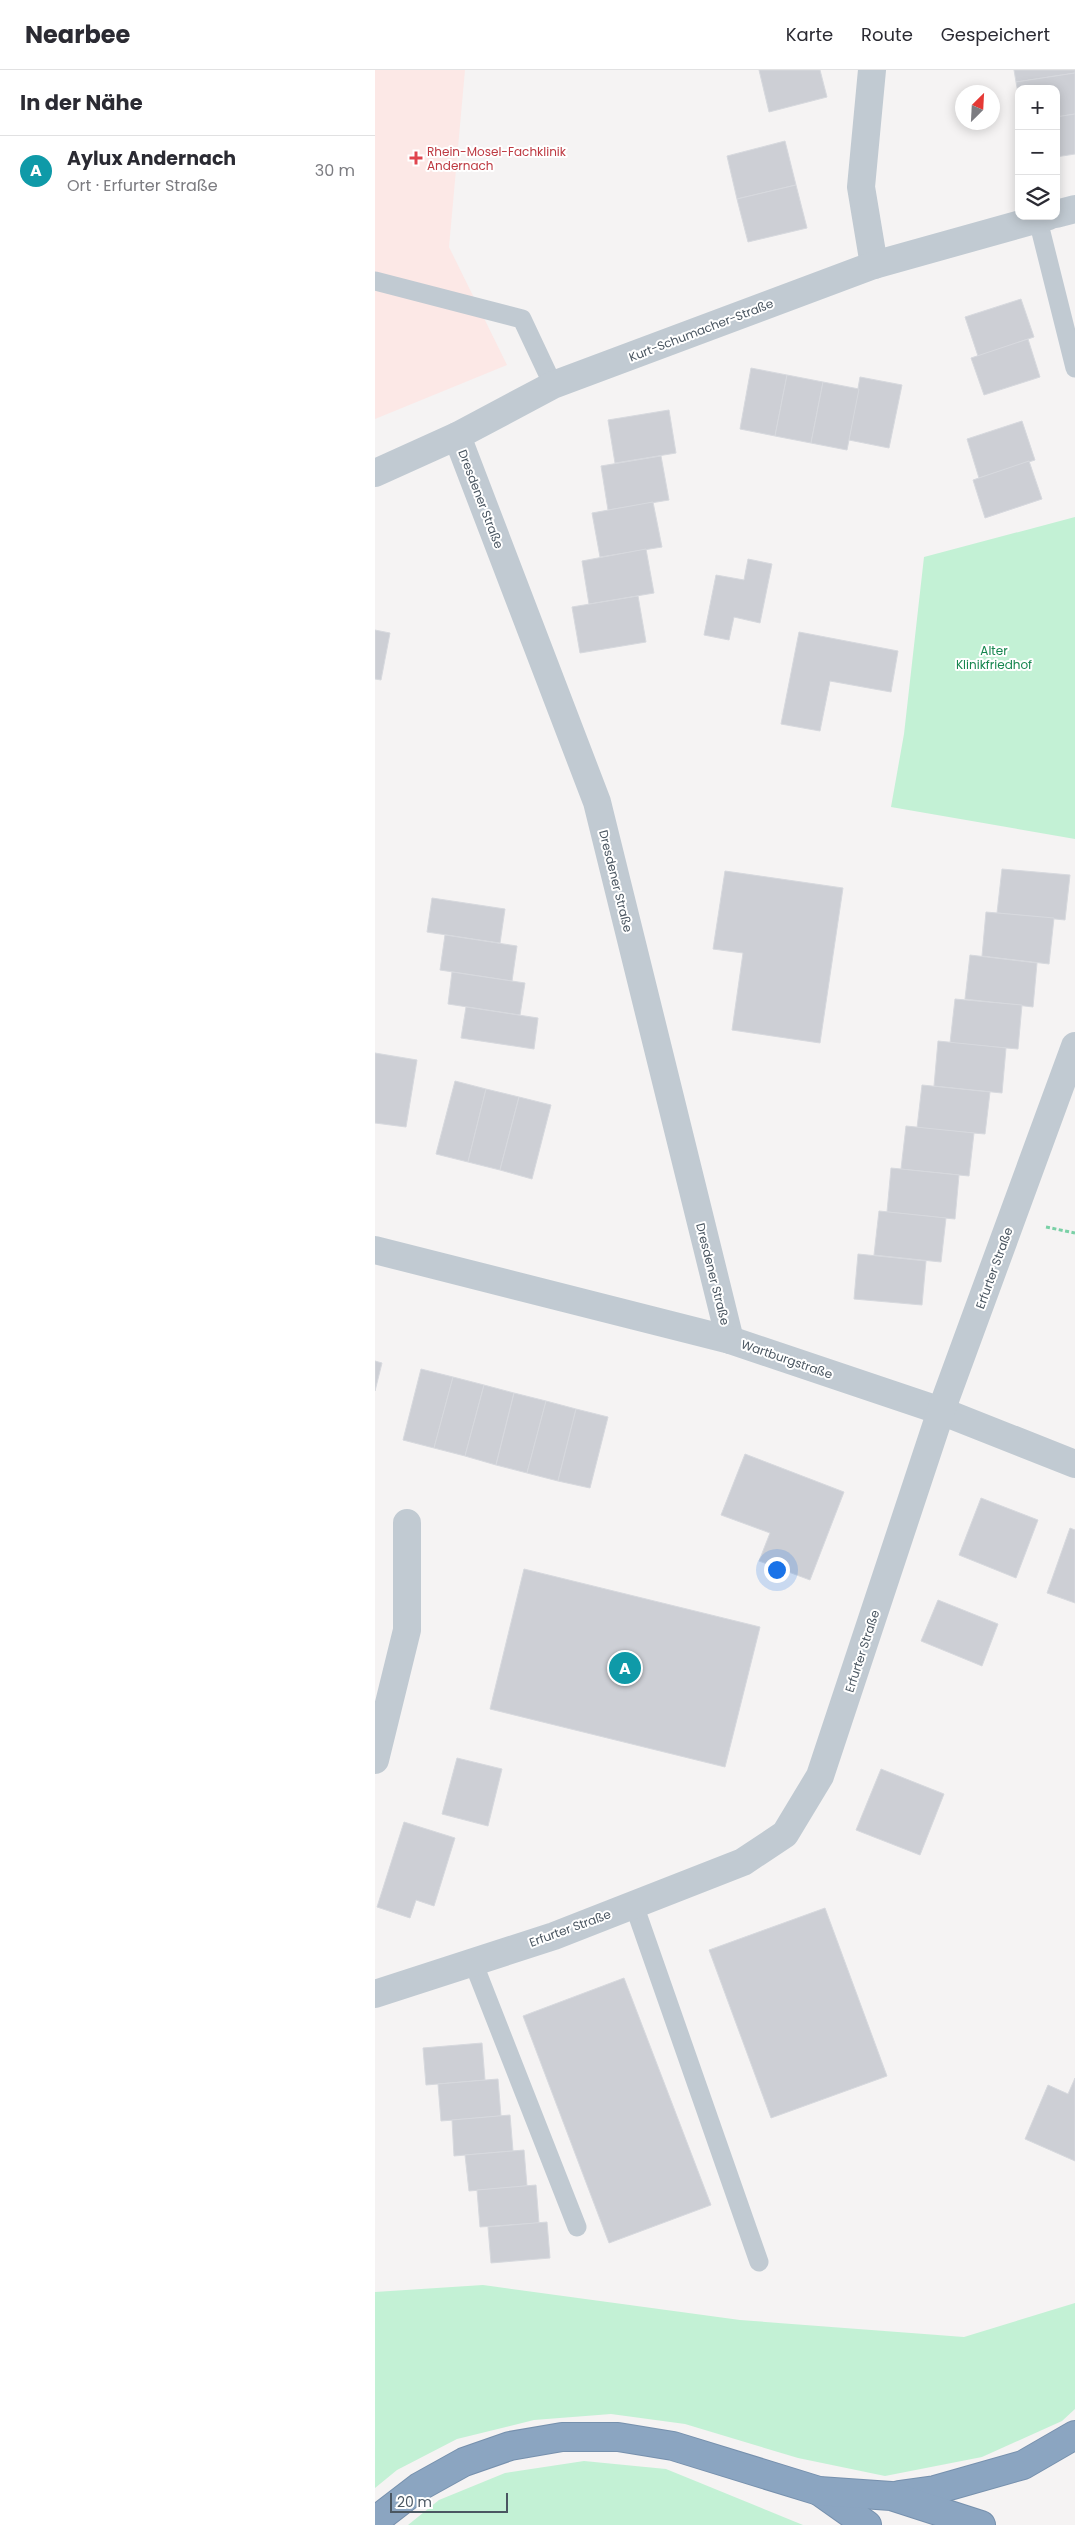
<!DOCTYPE html>
<html lang="de">
<head>
<meta charset="utf-8">
<style>
  body { margin:0; font-family:Poppins,sans-serif; background:#f7f7f7; color:#2b2b33 }
  .controls { position:absolute; right:15px; top:15px; display:grid; overflow:hidden; border-radius:10px; box-shadow:0 2px 12px #0003 }
  .controls button { width:45px; height:45px; display:grid; place-items:center; padding:0; border:0; border-bottom:1px solid #e1e1e2; background:#fff; color:#2b2b33; font:25px sans-serif }
  .compass { position:absolute; left:580px; top:15px; width:45px; height:45px; border-radius:50%; background:#fff; box-shadow:0 2px 12px #0003; rotate:24deg }
  .scale { position:absolute; left:15px; bottom:12px; width:118px; box-sizing:border-box; padding-left:5px; border:2px solid #4a5661; border-top:0; font-size:14px; line-height:18px; white-space:nowrap; color:#4a5661; -webkit-text-stroke:4px #fff; paint-order:stroke }
  .you { position:absolute; left:401px; top:1499px; width:18px; height:18px; margin:-12px; border:4px solid #fff; border-radius:50%; background:#1a73e8; box-shadow:0 0 0 8px #1a73e833 }
  .badge { display:grid; place-items:center; width:32px; height:32px; border-radius:50%; background:#1a73e8; color:#fff; font-size:16px; font-weight:700 }
  .pin { position:absolute; translate:-50% -50%; border:2px solid #fff; box-shadow:0 1px 5px #0006 }
  .list { margin:0; padding:0; list-style:none }
  h2 { display:flex; justify-content:space-between; align-items:center; height:65px; margin:0; padding:0 20px; font-size:21px }
  h2 small { font-size:16px; font-weight:400; color:#7c7c81 }
  .list li { display:grid; grid-template-columns:32px 1fr auto; gap:15px; align-items:center; box-sizing:border-box; height:70px; padding:0 20px; border-top:1px solid #e1e1e2 }
  .list b { display:block; font-size:19px; white-space:nowrap }
  .list p { margin:0; font-size:16px; white-space:nowrap; color:#7c7c81 }
  .list em { font-size:16px; font-style:normal; color:#7c7c81 }
  .icon { flex:none; width:28px; height:28px; fill:none; stroke:currentColor; stroke-width:2; stroke-linecap:round; stroke-linejoin:round }
  .map { position:relative; flex:none; width:700px; height:2455px; overflow:hidden }
  header { display:flex; align-items:center; gap:30px; box-sizing:border-box; height:70px; padding:0 25px; background:#fff; border-bottom:1px solid #e1e1e2 }
  header strong { font-size:24px }
  nav { display:flex; gap:28px; margin-inline-start:auto; font-size:18px }
  main { display:flex }
  aside { flex:1; background:#fff }
  .map>svg:first-child { display:block }
</style>
</head>
<body>
<header>
<strong>Nearbee</strong>
<nav><a>Karte</a><a>Route</a><a>Gespeichert</a></nav>
</header>
<main>
<aside>
<h2>In der Nähe<small></small></h2>
<ul class="list">
<li><span class="badge" style="background:#0f9aa8">A</span><div><b>Aylux Andernach</b><p>Ort · Erfurter Straße</p></div><em>30 m</em></li>
</ul>
</aside>
<div class="map">
<svg width="700" height="2455" viewBox="0 0 700 2455">
  <rect width="100%" height="100%" fill="#f5f3f3"/>
  <polygon fill="#fce8e6" points="0,0 90,0 74,177 132,295 0,349"/>
  <g fill="#c3f1d5">
    <polygon points="700,447 700,769 516,737 529,664 549,487"/>
    <polygon points="108,2215 365,2250 589,2267 700,2233 700,2339 687,2351 607,2387 510,2406 423,2388 310,2354 236,2344 159,2350 82,2369 22,2400 0,2418 0,2222"/>
    <polygon points="209,2391 291,2399 428,2455 33,2455 64,2430 130,2403"/>
  </g>
  <g fill="#cdcfd5" stroke="#d7d9de">
    <polygon points="384,0 445,0 452,27 394,42"/>
    <polygon points="639,0 700,0 700,3 641,12"/>
    <polygon points="700,3 700,44 681,47 681,19 644,19 644,29 641,12"/>
    <polygon points="700,44 700,84 681,87 681,47"/>
    <polygon points="410,71 421,115 362,129 352,86"/>
    <polygon points="421,115 432,158 373,172 362,129"/>
    <polygon points="646,229 659,267 603,286 590,247"/>
    <polygon points="653,269 665,307 609,325 596,288"/>
    <polygon points="376,298 412,305 400,366 365,359"/>
    <polygon points="412,305 448,312 436,373 400,366"/>
    <polygon points="485,307 527,315 514,378 474,370"/>
    <polygon points="448,312 484,319 472,380 436,373"/>
    <polygon points="294,340 301,383 240,393 233,350"/>
    <polygon points="647,351 660,390 604,408 592,369"/>
    <polygon points="286,386 294,430 233,440 226,396"/>
    <polygon points="654,391 667,429 610,448 598,410"/>
    <polygon points="278,432 287,477 225,487 217,443"/>
    <polygon points="271,479 279,523 214,534 207,491"/>
    <polygon points="373,489 397,494 385,553 359,547 354,570 329,565 341,505 369,510"/>
    <polygon points="263,526 271,572 205,583 197,537"/>
    <polygon points="0,560 15,563 6,610 0,609"/>
    <polygon points="424,562 523,581 516,622 455,611 445,661 406,654"/>
    <polygon points="627,799 695,805 690,850 622,843"/>
    <polygon points="350,801 468,818 445,973 357,960 368,883 338,879"/>
    <polygon points="57,828 130,839 125,873 52,862"/>
    <polygon points="611,842 679,848 674,894 607,886"/>
    <polygon points="70,865 142,876 137,911 65,900"/>
    <polygon points="595,885 662,893 658,937 590,929"/>
    <polygon points="77,902 150,913 145,945 73,934"/>
    <polygon points="580,929 647,935 643,979 575,973"/>
    <polygon points="91,937 163,948 159,979 86,968"/>
    <polygon points="563,971 631,978 627,1023 559,1016"/>
    <polygon points="0,983 42,990 31,1057 0,1053"/>
    <polygon points="80,1011 111,1019 93,1092 61,1084"/>
    <polygon points="547,1015 615,1022 610,1064 542,1058"/>
    <polygon points="111,1019 144,1027 125,1100 93,1092"/>
    <polygon points="144,1027 176,1035 157,1109 125,1100"/>
    <polygon points="531,1056 599,1063 594,1106 526,1099"/>
    <polygon points="516,1098 584,1105 580,1149 512,1142"/>
    <polygon points="504,1141 571,1148 566,1192 499,1185"/>
    <polygon points="483,1184 551,1191 547,1235 479,1229"/>
    <polygon points="0,1291 7,1293 0,1321"/>
    <polygon points="46,1299 78,1307 59,1378 28,1370"/>
    <polygon points="78,1307 109,1315 90,1386 59,1378"/>
    <polygon points="109,1315 139,1323 121,1395 90,1386"/>
    <polygon points="139,1323 171,1331 152,1403 121,1395"/>
    <polygon points="171,1331 201,1339 183,1411 152,1403"/>
    <polygon points="201,1339 233,1347 215,1418 183,1411"/>
    <polygon points="370,1384 469,1422 435,1510 384,1491 395,1463 346,1445"/>
    <polygon points="606,1428 663,1450 641,1508 584,1485"/>
    <polygon points="695,1458 700,1460 700,1533 672,1523"/>
    <polygon points="149,1499 385,1557 350,1697 115,1639"/>
    <polygon points="563,1530 623,1554 607,1596 546,1571"/>
    <polygon points="82,1688 127,1699 113,1756 67,1744"/>
    <polygon points="506,1699 569,1724 545,1785 481,1760"/>
    <polygon points="29,1752 80,1768 59,1836 41,1830 35,1848 2,1837"/>
    <polygon points="450,1838 512,2006 396,2048 334,1880"/>
    <polygon points="249,1908 336,2135 234,2173 148,1946"/>
    <polygon points="107,1973 110,2010 51,2015 48,1978"/>
    <polygon points="700,2008 700,2091 650,2069 673,2015 693,2024"/>
    <polygon points="123,2009 126,2046 66,2051 63,2014"/>
    <polygon points="135,2045 138,2081 79,2086 77,2050"/>
    <polygon points="149,2080 152,2116 94,2121 90,2085"/>
    <polygon points="161,2115 164,2153 105,2157 102,2120"/>
    <polygon points="172,2152 175,2188 116,2193 113,2157"/>
  </g>
  <g fill="none" stroke-linecap="round" stroke-linejoin="round">
    <defs>
      <g id="highway">
        <polyline points="444,2421 492,2455"/>
        <polyline points="524,2425 560,2420 648,2395 700,2365"/>
        <polyline points="0,2451 44,2417 89,2392 135,2376 187,2367 243,2367 298,2376 444,2421 516,2426 606,2455"/>
      </g>
    </defs>
    <use href="#highway" stroke="#7690ad" stroke-width="30"/>
    <polyline stroke="#7ad0a6" stroke-width="3" stroke-dasharray="4 2.5" stroke-linecap="butt" points="671,1157 700,1163"/>
    <g stroke="#c1cad2" stroke-width="19">
      <polyline points="663,150 700,298"/>
      <polyline points="0,211 147,249 178,315"/>
      <polyline points="259,1835 384,2192"/>
      <polyline points="98,1892 202,2157"/>
    </g>
    <g stroke="#c1cad2" stroke-width="28">
      <polyline points="497,0 486,117 499,195"/>
      <polyline points="681,144 700,139"/>
      <polyline points="82,366 222,732 355,1270"/>
      <polyline points="0,403 82,366 178,315 499,195 674,146"/>
      <polyline points="0,1180 355,1270 566,1341 700,1394"/>
      <polyline points="0,1690 32,1560 32,1453"/>
      <polyline points="0,1924 179,1866 368,1792 410,1764 445,1706 566,1341 700,976"/>
    </g>
    <use href="#highway" stroke="#8ba5c1" stroke-width="28"/>
  </g>
  <path fill="#e0444e" stroke="#fff" stroke-width="2" d="M38.5 80.5h5v5h5v5h-5v5h-5v-5h-5v-5h5z"/>
  <g text-anchor="middle" dominant-baseline="central" stroke-width="4" stroke-linejoin="round" paint-order="stroke">
    <g font-size="12" fill="#be3a42" stroke="#fff" text-anchor="start">
      <text x="52" y="81">Rhein-Mosel-Fachklinik<tspan x="52" dy="14">Andernach</tspan></text>
    </g>
    <g font-size="12" fill="#4a5661" stroke="#fff">
      <text transform="translate(326 260) rotate(-21)">Kurt-Schumacher-Straße</text>
      <text transform="translate(106 429) rotate(69)">Dresdener Straße</text>
      <text transform="translate(241 811) rotate(76)">Dresdener Straße</text>
      <text transform="translate(619 1198) rotate(-70)">Erfurter Straße</text>
      <text transform="translate(338 1204) rotate(76)">Dresdener Straße</text>
      <text transform="translate(412 1289) rotate(19)">Wartburgstraße</text>
      <text transform="translate(487 1581) rotate(-72)">Erfurter Straße</text>
      <text transform="translate(195 1858) rotate(-20)">Erfurter Straße</text>
    </g>
    <g font-size="12" fill="#17864f" stroke="#fff">
      <text x="619" y="580">Alter<tspan x="619" dy="14">Klinikfriedhof</tspan></text>
    </g>
  </g>
</svg>
<div class="controls">
<button>+</button>
<button>−</button>
<button><svg class="icon" aria-label="layers" viewBox="0 0 24 24"><path d="M12 4l9 5-9 5-9-5zM3 14l9 5 9-5"/></svg></button>
</div>
<svg class="compass" viewBox="-18 -18 36 36"><path d="M0-13l5 13h-10z" fill="#e53935"/><path d="M0 13l5-13h-10z" fill="#7c7c81"/></svg>
<div class="scale">20 m</div>
<div class="you"></div>
<div class="pin badge" style="left:250px;top:1598px;background:#0f9aa8">A</div>
</div>
</main>
</body>
</html>
